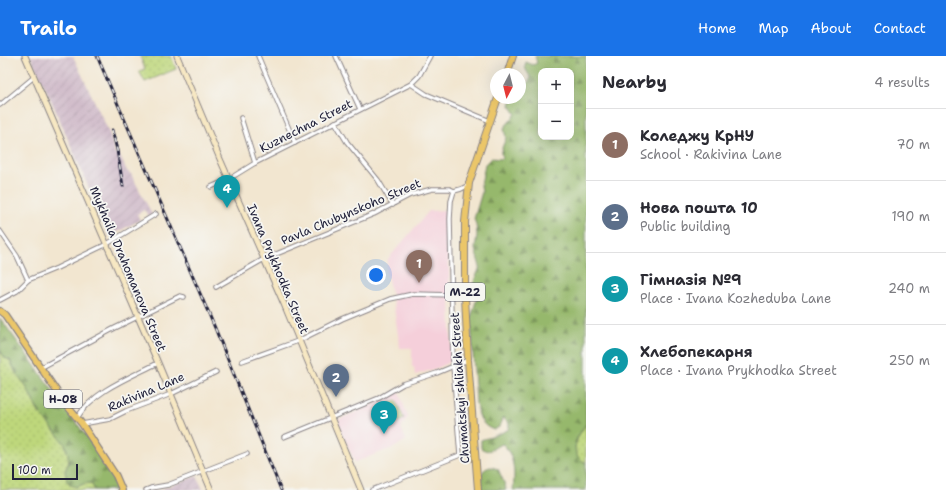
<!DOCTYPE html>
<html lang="en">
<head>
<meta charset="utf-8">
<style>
  body { margin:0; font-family:"Shantell Sans",sans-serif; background:#f2f2f3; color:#2b2b33 }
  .controls { position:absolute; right:12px; top:12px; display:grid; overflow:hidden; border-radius:8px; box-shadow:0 4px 16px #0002 }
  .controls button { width:36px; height:36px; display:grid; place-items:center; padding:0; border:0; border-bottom:1px solid #e1e1e2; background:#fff; color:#2b2b33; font:20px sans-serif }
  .compass { position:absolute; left:490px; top:12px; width:36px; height:36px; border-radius:50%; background:#fff; box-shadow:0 4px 16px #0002; rotate:187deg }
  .scale { position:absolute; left:12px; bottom:10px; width:66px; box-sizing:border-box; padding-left:4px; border:2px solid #22223b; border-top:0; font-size:11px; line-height:14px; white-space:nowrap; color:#22223b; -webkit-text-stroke:3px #f6f6f2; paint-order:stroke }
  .you { position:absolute; left:376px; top:219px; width:14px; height:14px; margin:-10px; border:3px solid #fff; border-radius:50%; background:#1a73e8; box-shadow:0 0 0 6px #1a73e833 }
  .badge { display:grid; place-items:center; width:26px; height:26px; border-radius:50%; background:#1a73e8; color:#fff; font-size:13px; font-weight:700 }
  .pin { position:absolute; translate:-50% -33px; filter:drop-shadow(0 1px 2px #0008) }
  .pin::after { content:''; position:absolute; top:21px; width:14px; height:12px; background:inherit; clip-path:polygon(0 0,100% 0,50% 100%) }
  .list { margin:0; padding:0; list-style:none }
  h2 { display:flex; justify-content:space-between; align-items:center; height:52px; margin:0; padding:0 16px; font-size:17px }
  h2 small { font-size:13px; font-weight:400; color:#7c7c81 }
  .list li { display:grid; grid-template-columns:26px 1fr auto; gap:12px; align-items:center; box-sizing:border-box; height:72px; padding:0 16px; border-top:1px solid #e1e1e2 }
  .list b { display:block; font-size:15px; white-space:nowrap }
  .list p { margin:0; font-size:13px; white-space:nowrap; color:#7c7c81 }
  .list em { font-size:13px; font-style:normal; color:#7c7c81 }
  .map { position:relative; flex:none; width:586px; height:434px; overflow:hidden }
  header { display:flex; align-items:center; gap:24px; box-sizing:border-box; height:56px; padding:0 20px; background:#1a73e8; color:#fff }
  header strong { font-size:19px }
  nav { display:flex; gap:22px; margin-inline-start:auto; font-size:14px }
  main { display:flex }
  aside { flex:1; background:#fff }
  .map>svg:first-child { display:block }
</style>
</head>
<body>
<header>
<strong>Trailo</strong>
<nav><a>Home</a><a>Map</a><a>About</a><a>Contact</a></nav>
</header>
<main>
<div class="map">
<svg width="586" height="434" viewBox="0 0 586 434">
  <defs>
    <pattern id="industrial-furrows" width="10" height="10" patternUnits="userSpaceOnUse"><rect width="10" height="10" fill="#d1bdcb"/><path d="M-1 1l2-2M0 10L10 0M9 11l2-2" fill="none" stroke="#b3a2af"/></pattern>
    <pattern id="grass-dots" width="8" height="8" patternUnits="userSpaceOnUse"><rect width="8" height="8" fill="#bed77c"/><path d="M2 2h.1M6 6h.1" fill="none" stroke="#a3b86c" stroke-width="1.8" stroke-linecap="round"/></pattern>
    <pattern id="forest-firs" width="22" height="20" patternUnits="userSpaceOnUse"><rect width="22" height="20" fill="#96b86c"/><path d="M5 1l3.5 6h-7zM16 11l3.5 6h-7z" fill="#7a955a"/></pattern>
  </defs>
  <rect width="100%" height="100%" fill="#f6f6f2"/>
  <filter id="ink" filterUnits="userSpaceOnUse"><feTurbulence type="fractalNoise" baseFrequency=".025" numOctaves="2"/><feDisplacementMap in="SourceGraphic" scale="8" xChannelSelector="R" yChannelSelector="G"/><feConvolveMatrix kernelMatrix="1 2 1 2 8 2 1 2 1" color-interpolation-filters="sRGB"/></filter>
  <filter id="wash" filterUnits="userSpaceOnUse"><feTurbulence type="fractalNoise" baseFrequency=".012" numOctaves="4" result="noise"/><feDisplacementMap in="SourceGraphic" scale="16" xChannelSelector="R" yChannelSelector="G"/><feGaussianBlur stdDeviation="0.9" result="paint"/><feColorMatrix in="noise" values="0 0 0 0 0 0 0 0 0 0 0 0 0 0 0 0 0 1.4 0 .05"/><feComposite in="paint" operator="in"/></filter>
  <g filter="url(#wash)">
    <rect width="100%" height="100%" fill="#f2e6d0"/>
    <g fill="#f5cfda">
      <polygon points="447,154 452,303 451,305 440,311 415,319 414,311 412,311 412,292 400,292 392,239 386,216 388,203 429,155"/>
      <polygon points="399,336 408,361 401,372 406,384 395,391 355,406 336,365"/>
    </g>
    <g fill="url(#industrial-furrows)">
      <polygon points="30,0 73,0 109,76 115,98 119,98 127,115 131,118 152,158 149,160 144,154 137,158 140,164 112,179 109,179 55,53"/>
      <polygon points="197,420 203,434 156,434 161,433"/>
    </g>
    <g fill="url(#grass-dots)" stroke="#707c5c">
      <polygon points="140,0 171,0 176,13 145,26 139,15 145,13"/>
      <polygon points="0,294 5,302 10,304 17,319 25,328 38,355 65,388 68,398 69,406 65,415 76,431 86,427 91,427 95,434 0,434"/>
      <path d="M586,368v39c-19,-9 -9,-27 0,-39z"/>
    </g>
    <g fill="url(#forest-firs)" stroke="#5c6d54" fill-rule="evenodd">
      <path d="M535,0h51v368c-9,12 -19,30 0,39v27h-73c2,-16 2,-33 -10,-46 -10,2 -12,11 -22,4v-8c4,-2 9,-2 13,-4 5,-2 10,-4 15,-7v-5l-6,-7 -4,10 -5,3c-13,-4 -15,-14 -18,-26l-5,-86 6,-20 -4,-14 7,-17 -5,-18 2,-14 -1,-11 -2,-5 8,-27 -1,-7 4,-21 6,-6 11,1 1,-3 -2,-2v-3h2l-1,-3 4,-10 -2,-10 12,-14 -6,-9 2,-6 8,-1v-1l3,-1 2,-6 -1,-2 7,-10c-3,-5 -8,-10 -5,-16l7,3 4,-2zM541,15h30v66h-30z"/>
      <polygon points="0,262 97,395 115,424 119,434 95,434 91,427 86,427 76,431 71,429 67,425 65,415 69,406 68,398 65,388 38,355 25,328 17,319 10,304 5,302 0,294"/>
      <path d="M491,411l7,2 7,16 1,5h-24c-2,-10 -3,-21 9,-23z"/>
    </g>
    <polygon fill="#bed77c" stroke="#707c5c" points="396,344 404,363 394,368 386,349"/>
  </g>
  <g filter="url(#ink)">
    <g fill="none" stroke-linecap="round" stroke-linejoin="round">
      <defs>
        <g id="minor">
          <polyline points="258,0 295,87"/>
          <polyline points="336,0 360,53"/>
          <polyline points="411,28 419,20 430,0"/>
          <polyline points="0,49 34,21"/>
          <polyline points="241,62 255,107"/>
          <polyline points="335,66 347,86 378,124 393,149"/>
          <polyline points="211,131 229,123 255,107 411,28 426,38 490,65"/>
          <polyline points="0,175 17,200 28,224"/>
          <polyline points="216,231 264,203 374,158 410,139 432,133 450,133 454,135 461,133 469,129"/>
          <polyline points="0,244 17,235 28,224 57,212 107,188 156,158"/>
          <polyline points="242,305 298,285 342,263 390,243 413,238 452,239"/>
          <polyline points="42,311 115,272 180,240 184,241"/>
          <path d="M77,362c17,-28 54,-41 81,-55"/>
          <polyline points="82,368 110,363 126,355 171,338 216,316"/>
          <polyline points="284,381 379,342 403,328 437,317 468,304"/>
          <polyline points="146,434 151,432 168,429 247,398"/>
          <polyline points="372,434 460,399 453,309 450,163 451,145 454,135"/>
        </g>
        <g id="secondary">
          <polyline points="25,0 158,307 211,434"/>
          <polyline points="177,0 220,103 284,248 361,434"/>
        </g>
        <polyline id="primary" points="0,255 5,259 64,346 82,368 116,420 122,434"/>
        <g id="trunk">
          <polyline points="507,18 513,0"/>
          <polyline points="478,434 468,304 465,240 465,166 469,127 498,42"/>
        </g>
      </defs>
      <use href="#minor" stroke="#8a8486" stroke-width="5.5"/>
      <use href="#secondary" stroke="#8a8486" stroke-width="7"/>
      <use href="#primary" stroke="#8a8486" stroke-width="8"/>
      <use href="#trunk" stroke="#8a8486" stroke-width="8"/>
      <use href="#minor" stroke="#fff" stroke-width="3.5"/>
      <use href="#secondary" stroke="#f7e8c3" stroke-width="5"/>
      <use href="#primary" stroke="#ebc669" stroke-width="5.5"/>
      <use href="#trunk" stroke="#ebc669" stroke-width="6"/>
      <defs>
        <g id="rail">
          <polyline points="97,0 215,272 281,434"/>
          <polyline points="112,74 117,94 123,130"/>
        </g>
      </defs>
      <use href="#rail" stroke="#22223b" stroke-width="3"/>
      <use href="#rail" stroke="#f6f6f2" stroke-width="1.5" stroke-dasharray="4.5" stroke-linecap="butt"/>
    </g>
  </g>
  <g text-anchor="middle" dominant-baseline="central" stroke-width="3.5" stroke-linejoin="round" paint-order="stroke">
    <g fill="#f6f6f2" stroke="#626272" stroke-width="1">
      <rect x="445" y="227" width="40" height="18" rx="3"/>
      <rect x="44" y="334" width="38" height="18" rx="3"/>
    </g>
    <g font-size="11" font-weight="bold" fill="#22223b">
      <text x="465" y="236">М-22</text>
      <text x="63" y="343">Н-08</text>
    </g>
    <g font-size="12" fill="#22223b" stroke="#f6f6f2">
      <text transform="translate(306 70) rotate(-27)">Kuznechna Street</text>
      <text transform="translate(351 156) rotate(-23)">Pavla Chubynskoho Street</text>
      <text transform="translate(128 213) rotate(67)">Mykhaila Drahomanova Street</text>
      <text transform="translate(278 213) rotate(67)">Ivana Prykhodka Street</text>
      <text transform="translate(460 332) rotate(-94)">Chumatskyi shliakh Street</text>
      <text transform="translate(146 336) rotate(-23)">Rakivina Lane</text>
    </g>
  </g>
</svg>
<div class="controls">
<button>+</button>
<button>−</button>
</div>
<svg class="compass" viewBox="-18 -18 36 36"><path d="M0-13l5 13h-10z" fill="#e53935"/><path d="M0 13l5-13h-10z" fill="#7c7c81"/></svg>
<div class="scale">100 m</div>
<div class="you"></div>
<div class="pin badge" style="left:419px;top:227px;background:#8d6e63">1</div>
<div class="pin badge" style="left:336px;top:341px;background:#5c6f8a">2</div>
<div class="pin badge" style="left:384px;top:378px;background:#0f9aa8">3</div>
<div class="pin badge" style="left:227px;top:152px;background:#0f9aa8">4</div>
</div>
<aside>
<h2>Nearby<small>4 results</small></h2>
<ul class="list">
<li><span class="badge" style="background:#8d6e63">1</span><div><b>Коледжу КрНУ</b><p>School · Rakivina Lane</p></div><em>70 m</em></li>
<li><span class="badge" style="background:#5c6f8a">2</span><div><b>Нова пошта 10</b><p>Public building</p></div><em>190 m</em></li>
<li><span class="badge" style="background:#0f9aa8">3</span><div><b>Гімназія №9</b><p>Place · Ivana Kozheduba Lane</p></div><em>240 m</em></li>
<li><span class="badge" style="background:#0f9aa8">4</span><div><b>Хлебопекарня</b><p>Place · Ivana Prykhodka Street</p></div><em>250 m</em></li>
</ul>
</aside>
</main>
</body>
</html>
